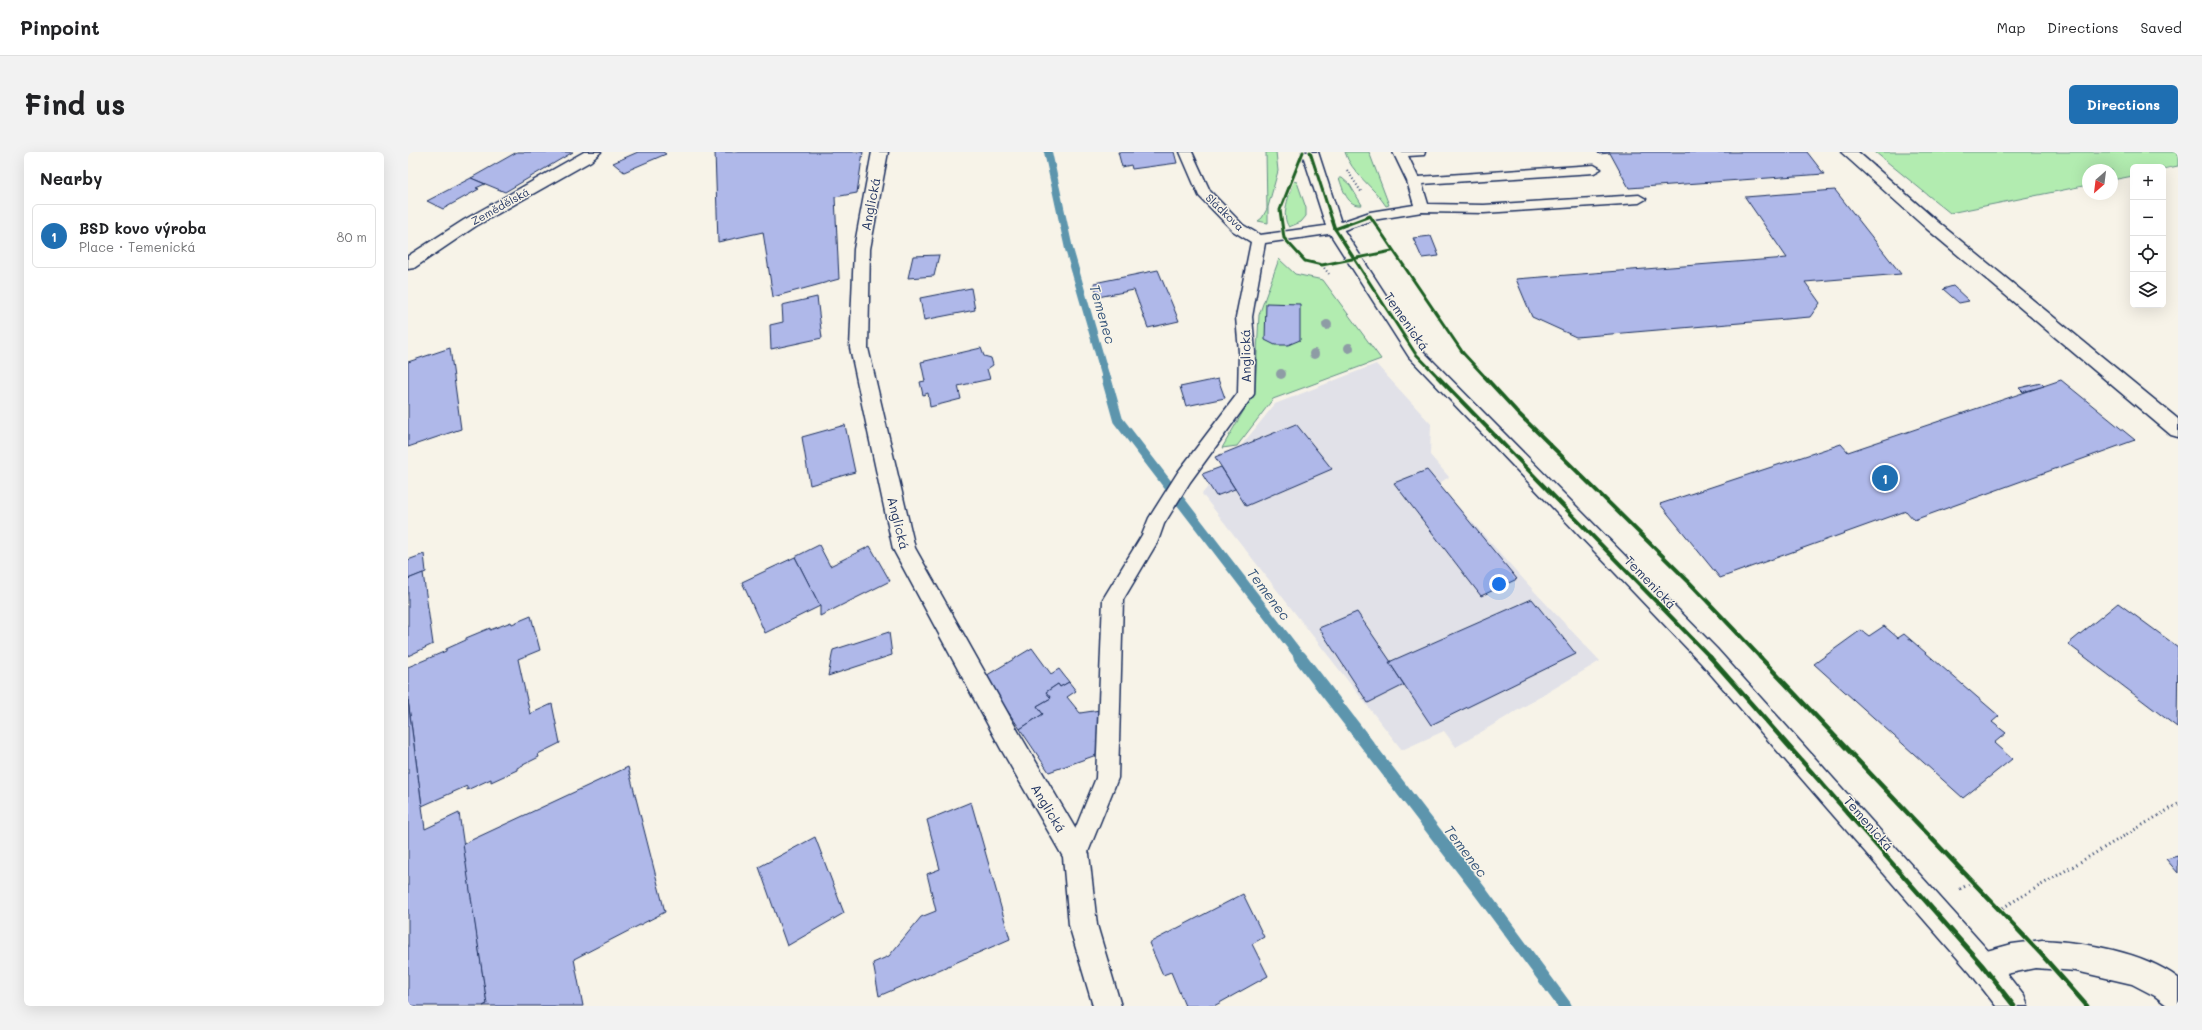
<!DOCTYPE html>
<html lang="en">
<head>
<meta charset="utf-8">
<style>
  body { margin:0; font-family:Mali,sans-serif; background:#f2f2f2; color:#202124 }
  .controls { position:absolute; right:12px; top:12px; display:grid; overflow:hidden; border-radius:6px; box-shadow:0 4px 16px #0002 }
  .controls button { width:36px; height:36px; display:grid; place-items:center; padding:0; border:0; border-bottom:1px solid #e0e0e0; background:#fff; color:#202124; font:20px sans-serif }
  .compass { position:absolute; left:1674px; top:12px; width:36px; height:36px; border-radius:50%; background:#fff; box-shadow:0 4px 16px #0002; rotate:208deg }
  .you { position:absolute; left:1091px; top:432px; width:14px; height:14px; margin:-10px; border:3px solid #fff; border-radius:50%; background:#1a73e8; box-shadow:0 0 0 6px #1a73e833 }
  .badge { display:grid; place-items:center; width:26px; height:26px; border-radius:50%; background:#1f6fb2; color:#fff; font-size:13px; font-weight:700 }
  .pin { position:absolute; translate:-50% -50%; border:2px solid #fff; box-shadow:0 1px 4px #0006 }
  .list { margin:0; padding:0; list-style:none }
  h2 { display:flex; justify-content:space-between; align-items:center; height:52px; margin:0; padding:0 16px; font-size:17px }
  h2 small { font-size:13px; font-weight:400; color:#757577 }
  .list li { display:grid; grid-template-columns:26px 1fr auto; gap:12px; align-items:center; box-sizing:border-box; height:64px; margin:0 8px 8px; padding:0 8px; border:1px solid #e0e0e0; border-radius:6px }
  .list b { display:block; font-size:15px; white-space:nowrap }
  .list p { margin:0; font-size:13px; white-space:nowrap; color:#757577 }
  .list em { font-size:13px; font-style:normal; color:#757577 }
  .icon { flex:none; width:22px; height:22px; fill:none; stroke:currentColor; stroke-width:2; stroke-linecap:round; stroke-linejoin:round }
  .map { position:relative; flex:none; width:1770px; height:854px; overflow:hidden; border-radius:6px }
  header { display:flex; align-items:center; gap:24px; box-sizing:border-box; height:56px; padding:0 20px; background:#fff; border-bottom:1px solid #e0e0e0 }
  header strong { font-size:19px }
  nav { display:flex; gap:22px; margin-inline-start:auto; font-size:14px }
  .intro { display:flex; align-items:center; justify-content:space-between; box-sizing:border-box; height:96px; padding:0 24px }
  h1 { margin:0; font-size:28px }
  .button { padding:10px 18px; border-radius:6px; background:#1f6fb2; color:#fff; font-size:14px; font-weight:700 }
  main { display:flex; gap:24px; padding:0 24px }
  aside { flex:1; background:#fff; border-radius:6px; box-shadow:0 4px 16px #0002 }
  .map>svg:first-child { display:block }
</style>
</head>
<body>
<header>
<strong>Pinpoint</strong>
<nav><a>Map</a><a>Directions</a><a>Saved</a></nav>
</header>
<div class="intro"><h1>Find us</h1><a class="button">Directions</a></div>
<main>
<aside>
<h2>Nearby<small></small></h2>
<ul class="list">
<li><span class="badge">1</span><div><b>BSD kovo výroba</b><p>Place · Temenická</p></div><em>80 m</em></li>
</ul>
</aside>
<div class="map">
<svg width="1770" height="854" viewBox="0 0 1770 854">
  <rect width="100%" height="100%" fill="#f7f3e8"/>
  <filter id="ink" filterUnits="userSpaceOnUse"><feTurbulence type="fractalNoise" baseFrequency=".025" numOctaves="2"/><feDisplacementMap in="SourceGraphic" scale="8" xChannelSelector="R" yChannelSelector="G"/><feConvolveMatrix kernelMatrix="1 2 1 2 8 2 1 2 1" color-interpolation-filters="sRGB"/></filter>
  <g filter="url(#ink)">
    <polygon fill="#e1e1e8" points="968,212 1023,272 1022,303 1041,325 1030,332 1126,439 1192,509 1048,595 1036,579 994,598 794,342 867,252"/>
    <g fill="#b2ecb0" stroke="#668e87">
      <polygon points="858,0 868,0 870,19 860,55 860,71 850,69 854,66 859,57"/>
      <path d="M937,0h24l20,53 -3,1c-12,-19 -35,-33 -41,-54z"/>
      <polygon points="1467,0 1770,0 1770,14 1755,17 1755,15 1725,15 1725,24 1704,28 1704,18 1680,18 1680,33 1542,61"/>
      <path d="M931,26h3l8,7 12,20c-15,2 -19,-16 -23,-27z"/>
      <path d="M885,29l4,1 9,26v8l-5,6 -12,5c-9,-12 1,-32 4,-46z"/>
      <polygon points="871,107 887,122 915,128 973,207 865,247 829,294 814,296 847,239 851,163"/>
    </g>
    <g fill="none" stroke-linecap="round" stroke-linejoin="round">
      <polyline stroke="#5d95ad" stroke-width="8" points="640,0 661,97 698,226"/>
      <polyline stroke="#5d95ad" stroke-width="10" points="698,225 710,268 893,506"/>
      <polyline stroke="#5d95ad" stroke-width="13" points="892,505 1071,738 1157,854"/>
    </g>
    <g fill="#afb8e9" stroke="#1b2f5e">
      <polygon points="109,0 165,0 97,40 63,26"/>
      <polygon points="230,0 255,0 258,2 216,20 205,11"/>
      <polygon points="307,0 455,0 449,41 427,45 431,127 365,145 355,80 310,90"/>
      <polygon points="710,0 766,0 769,11 724,17 723,13 714,15"/>
      <polygon points="1189,0 1399,0 1416,22 1221,36 1202,1 1191,2"/>
      <polygon points="63,26 77,32 68,36 71,37 35,57 19,49"/>
      <polygon points="1427,38 1493,122 1397,130 1412,151 1402,165 1168,185 1124,165 1108,127 1379,106 1337,45"/>
      <polygon points="1023,84 1031,104 1014,106 1005,86"/>
      <polygon points="531,103 526,124 500,126 505,104"/>
      <polygon points="750,118 771,169 740,176 726,138 690,145 686,131"/>
      <polygon points="1545,134 1561,149 1551,151 1535,137"/>
      <polygon points="563,136 567,158 516,168 512,146"/>
      <polygon points="409,145 414,186 363,197 362,173 375,170 374,153"/>
      <polygon points="858,151 892,152 892,188 880,193 867,193 857,188"/>
      <polygon points="42,196 53,277 0,295 0,210"/>
      <polygon points="573,196 576,204 583,206 585,213 579,217 582,227 550,234 553,247 522,255 520,241 515,243 512,230 517,229 513,210"/>
      <polygon points="810,227 817,246 778,254 772,235"/>
      <polygon points="1653,228 1727,288 1506,368 1498,359 1312,426 1252,352 1433,292 1440,300"/>
      <polygon points="1633,231 1636,234 1615,240 1611,236"/>
      <polygon points="888,272 924,317 838,354 807,305"/>
      <polygon points="437,273 447,320 402,333 394,285"/>
      <polygon points="813,315 827,337 808,344 794,322"/>
      <polygon points="1019,318 1109,427 1073,444 986,331"/>
      <polygon points="411,393 422,414 462,394 482,429 412,464 412,454 387,405"/>
      <polygon points="16,402 18,420 0,427 0,408"/>
      <polygon points="387,405 412,454 357,481 334,430"/>
      <polygon points="15,421 25,492 0,504 0,427"/>
      <polygon points="1124,447 1168,502 1023,573 981,510"/>
      <polygon points="1710,451 1770,495 1769,575 1660,492"/>
      <polygon points="949,460 983,510 981,510 996,533 960,551 911,476"/>
      <polygon points="123,464 132,498 110,507 122,562 144,552 152,591 130,602 131,605 109,616 109,618 83,630 83,627 59,638 59,634 14,654 0,548 0,515 38,499 38,497 58,488 58,486 82,476 82,478 103,470 104,472"/>
      <polygon points="1476,474 1490,486 1496,482 1591,564 1584,570 1598,581 1586,591 1604,607 1555,646 1406,512 1453,478 1461,484"/>
      <polygon points="481,480 484,503 420,524 425,498"/>
      <polygon points="624,496 643,522 651,517 661,530 652,535 650,532 638,540 643,546 629,554 635,562 612,577 576,525"/>
      <polygon points="661,530 668,539 659,545 672,561 692,558 691,602 641,620 612,577 635,562 629,554 643,546 638,540 650,532 652,535"/>
      <polygon points="0,548 17,677 51,661 79,852 75,854 0,854"/>
      <polygon points="220,615 257,760 166,807 175,854 75,854 79,852 55,692"/>
      <polygon points="563,650 602,787 471,844 465,811 481,804 513,765 528,759 519,722 532,717 519,668"/>
      <polygon points="407,685 436,761 379,794 351,715"/>
      <polygon points="1770,704 1770,721 1758,707"/>
      <polygon points="835,742 856,785 844,792 860,824 806,854 777,854 763,820 755,823 741,791"/>
    </g>
    <g fill="none" stroke-linecap="round" stroke-linejoin="round">
      <defs>
        <polygon id="service" points="772,0 784,0 802,39 835,73 852,83 924,73 962,60 1006,53 999,29 985,0 1017,0 1016,3 1000,4 1010,25 1186,13 1193,17 1186,21 1014,32 1020,52 1076,53 1231,43 1238,47 1231,51 1076,61 1014,60 965,68 927,81 857,91 844,165 847,200 846,242 782,330 756,372 750,389 715,448 710,626 676,710 668,713 660,710 657,702 688,626 695,447 734,383 741,366 770,320 830,241 831,200 828,165 843,90 825,79 791,44"/>
        <g id="minor">
          <polygon points="176,0 193,0 183,9 68,74 6,116 0,117 0,104 56,68"/>
          <polygon points="464,0 480,0 462,97 460,196 507,396 611,581 677,693 681,702 689,773 713,854 685,854 661,773 655,705 593,597 485,397 442,196 446,97"/>
          <polygon points="1433,0 1450,0 1531,71 1770,267 1770,285 1763,283 1519,77"/>
          <path d="M1634,788c42,2 102,12 136,38v28h-10l-13,-10 -23,-12 -56,-13 -41,-3 -53,11 -10,-4 -4,-10 4,-10 40,-11z"/>
        </g>
        <polygon id="tertiary" points="894,0 910,0 935,77 1013,197 1309,497 1584,803 1616,844 1620,854 1588,854 1564,823 1293,511 1001,205 919,77"/>
      </defs>
      <use href="#service" stroke="#1b2f5e" stroke-width="3"/>
      <use href="#minor" stroke="#1b2f5e" stroke-width="3"/>
      <use href="#tertiary" stroke="#1b2f5e" stroke-width="3"/>
      <g stroke="#1b2f5e" stroke-width="2" stroke-dasharray="1 2.5" stroke-linecap="butt">
        <polyline points="939,18 954,41"/>
        <polyline points="914,113 921,122"/>
      </g>
      <g stroke="#1b2f5e" stroke-width="3" stroke-dasharray="1 3.5" stroke-linecap="butt">
        <polyline points="1552,737 1565,730"/>
        <polyline points="1591,758 1770,652"/>
      </g>
      <use href="#service" fill="#f7f3e8" fill-rule="evenodd"/>
      <use href="#minor" fill="#f7f3e8" fill-rule="evenodd"/>
      <use href="#tertiary" fill="#f7f3e8" fill-rule="evenodd"/>
      <defs>
        <g id="cycleway-far2">
          <polyline points="895,0 872,58 876,86 897,109 914,113 984,99"/>
          <polyline points="902,0 927,77 1007,201 1031,226"/>
          <polyline points="927,77 962,64 1055,201 1078,226"/>
        </g>
        <g id="cycleway-far1">
          <polyline points="1030,225 1303,506"/>
          <polyline points="1077,225 1111,262 1281,430 1353,506"/>
        </g>
        <g id="cycleway">
          <polyline points="1302,505 1574,813 1606,854"/>
          <polyline points="1352,505 1633,802 1679,854"/>
        </g>
      </defs>
      <use href="#cycleway-far2" stroke="#f7f3e8" stroke-width="5"/>
      <use href="#cycleway-far1" stroke="#f7f3e8" stroke-width="6"/>
      <use href="#cycleway" stroke="#f7f3e8" stroke-width="7"/>
      <use href="#cycleway-far2" stroke="#1b5e20" stroke-width="3"/>
      <use href="#cycleway-far1" stroke="#1b5e20" stroke-width="4"/>
      <use href="#cycleway" stroke="#1b5e20" stroke-width="4.5"/>
    </g>
    <g fill="#8e9ca5">
      <circle cx="919" cy="173" r="5"/>
      <circle cx="941" cy="196" r="5"/>
      <circle cx="906" cy="202" r="5"/>
      <circle cx="873" cy="222" r="5"/>
    </g>
  </g>
  <g text-anchor="middle" dominant-baseline="central" stroke-width="3" stroke-linejoin="round" paint-order="stroke">
    <g font-size="11" fill="#1b2f5e" stroke="#f7f3e8">
      <text transform="translate(92 54) rotate(-29)">Zemědělská</text>
      <text transform="translate(817 60) rotate(44)">Sládkova</text>
    </g>
    <g font-size="13" fill="#1b2f5e" stroke="#f7f3e8">
      <text transform="translate(462 52) rotate(-79)">Anglická</text>
      <text transform="translate(999 169) rotate(55)">Temenická</text>
      <text transform="translate(837 204) rotate(-91)">Anglická</text>
      <text transform="translate(491 371) rotate(76)">Anglická</text>
      <text transform="translate(1243 430) rotate(46)">Temenická</text>
      <text transform="translate(641 656) rotate(59)">Anglická</text>
      <text transform="translate(1461 671) rotate(49)">Temenická</text>
    </g>
    <g font-size="14" font-style="italic" fill="#315178" stroke="#f7f3e8">
      <text transform="translate(695 162) rotate(74)">Temenec</text>
      <text transform="translate(861 442) rotate(53)">Temenec</text>
      <text transform="translate(1058 699) rotate(53)">Temenec</text>
    </g>
  </g>
</svg>
<div class="controls">
<button>+</button>
<button>−</button>
<button><svg class="icon" aria-label="locate" viewBox="0 0 24 24"><circle cx="12" cy="12" r="6"/><path d="M12 2v4M12 18v4M2 12h4M18 12h4"/></svg></button>
<button><svg class="icon" aria-label="layers" viewBox="0 0 24 24"><path d="M12 4l9 5-9 5-9-5zM3 14l9 5 9-5"/></svg></button>
</div>
<svg class="compass" viewBox="-18 -18 36 36"><path d="M0-13l5 13h-10z" fill="#e53935"/><path d="M0 13l5-13h-10z" fill="#757577"/></svg>
<div class="you"></div>
<div class="pin badge" style="left:1477px;top:326px">1</div>
</div>
</main>
</body>
</html>
